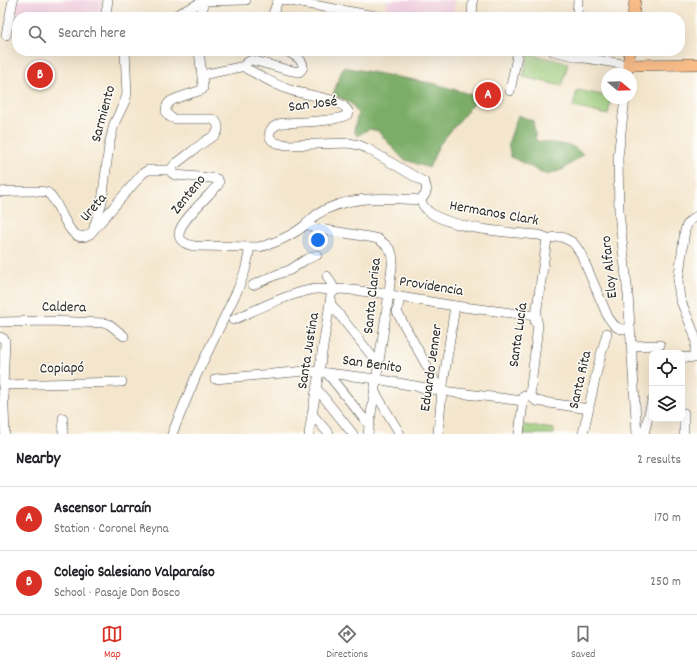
<!DOCTYPE html>
<html lang="en">
<head>
<meta charset="utf-8">
<style>
  body { margin:0; font-family:Dekko,sans-serif; background:#f2f2f2; color:#202124 }
  .controls { position:absolute; right:12px; bottom:12px; display:grid; overflow:hidden; border-radius:8px; box-shadow:0 4px 16px #0002 }
  .controls button { width:36px; height:36px; display:grid; place-items:center; padding:0; border:0; border-bottom:1px solid #e0e0e0; background:#fff; color:#202124; font:20px sans-serif }
  .compass { position:absolute; left:601px; top:68px; width:36px; height:36px; border-radius:50%; background:#fff; box-shadow:0 4px 16px #0002; rotate:109deg }
  .you { position:absolute; left:318px; top:240px; width:14px; height:14px; margin:-10px; border:3px solid #fff; border-radius:50%; background:#1a73e8; box-shadow:0 0 0 6px #1a73e833 }
  .badge { display:grid; place-items:center; width:26px; height:26px; border-radius:50%; background:#d93025; color:#fff; font-size:13px; font-weight:700 }
  .pin { position:absolute; translate:-50% -50%; border:2px solid #fff; box-shadow:0 1px 4px #0006 }
  .list { margin:0; padding:0; list-style:none }
  h2 { display:flex; justify-content:space-between; align-items:center; height:52px; margin:0; padding:0 16px; font-size:17px }
  h2 small { font-size:13px; font-weight:400; color:#757577 }
  .list li { display:grid; grid-template-columns:26px 1fr auto; gap:12px; align-items:center; box-sizing:border-box; height:64px; padding:0 16px; border-top:1px solid #e0e0e0 }
  .list b { display:block; font-size:15px; white-space:nowrap }
  .list p { margin:0; font-size:13px; white-space:nowrap; color:#757577 }
  .list em { font-size:13px; font-style:normal; color:#757577 }
  .icon { flex:none; width:22px; height:22px; fill:none; stroke:currentColor; stroke-width:2; stroke-linecap:round; stroke-linejoin:round }
  .map { position:relative; flex:none; width:697px; height:434px; overflow:hidden }
  .search { position:absolute; background:#fff; box-shadow:0 4px 16px #0002; left:12px; right:12px; top:12px; height:44px; display:flex; align-items:center; gap:10px; box-sizing:border-box; padding:0 14px; border-radius:16px; color:#757577; font-size:15px }
  .sheet { height:180px; background:#fff }
  nav { display:flex; justify-content:space-around; align-items:center; box-sizing:border-box; height:56px; border-top:1px solid #e0e0e0; background:#fff; font-size:11px; color:#757577 }
  nav a { display:grid; justify-items:center; gap:2px }
  nav .on { color:#d93025 }
  .map>svg:first-child { display:block }
</style>
</head>
<body>
<div class="map">
<svg width="697" height="434" viewBox="0 0 697 434">
  <rect width="100%" height="100%" fill="#fdfcf7"/>
  <filter id="ink" filterUnits="userSpaceOnUse"><feTurbulence type="fractalNoise" baseFrequency=".025" numOctaves="2"/><feDisplacementMap in="SourceGraphic" scale="8" xChannelSelector="R" yChannelSelector="G"/><feConvolveMatrix kernelMatrix="1 2 1 2 8 2 1 2 1" color-interpolation-filters="sRGB"/></filter>
  <filter id="wash" filterUnits="userSpaceOnUse"><feTurbulence type="fractalNoise" baseFrequency=".012" numOctaves="4" result="noise"/><feDisplacementMap in="SourceGraphic" scale="16" xChannelSelector="R" yChannelSelector="G"/><feGaussianBlur stdDeviation="0.9" result="paint"/><feColorMatrix in="noise" values="0 0 0 0 0 0 0 0 0 0 0 0 0 0 0 0 0 1.4 0 .05"/><feComposite in="paint" operator="in"/></filter>
  <g filter="url(#wash)">
    <rect width="100%" height="100%" fill="#f4e6cd"/>
    <g fill="#f2cfe0">
      <polygon points="19,0 102,0 99,17 17,17 17,39 13,38"/>
      <polygon points="387,0 455,0 453,17 427,17 386,9"/>
    </g>
    <g fill="#9ac977" stroke="#627a51">
      <polygon points="529,54 568,63 562,86 523,77"/>
      <polygon points="577,90 607,96 607,98 611,98 608,115 573,107"/>
      <polygon points="524,425 554,429 554,434 523,434"/>
    </g>
    <g fill="#7bad68" stroke="#536c4a">
      <polygon points="343,67 436,84 479,97 439,145 429,168 403,159 378,131 369,129 357,136 354,130 358,114 352,104 333,94"/>
      <polygon points="518,115 533,121 536,141 553,143 572,146 583,154 564,169 547,175 511,157 508,144"/>
    </g>
  </g>
  <g filter="url(#ink)">
    <g fill="none" stroke-linecap="round" stroke-linejoin="round">
      <defs>
        <g id="minor">
          <polyline points="284,0 381,17"/>
          <polyline points="106,17 106,13 108,0"/>
          <polyline points="172,17 204,1 246,0"/>
          <polyline points="201,17 204,0"/>
          <polyline points="272,17 278,0"/>
          <polyline points="472,17 473,0"/>
          <polyline points="577,17 578,0"/>
          <polyline points="6,35 13,0"/>
          <path d="M199,51l4,34v3l-1,2c-9,3 -24,7 -31,11 -3,2 -5,6 -5,10 1,5 5,7 9,8h37c7,3 8,11 3,16 -2,2 -6,4 -8,5 -11,8 -22,17 -33,25l-3,5 1,3 3,2 36,3 6,1 2,3 -1,3c-7,7 -13,14 -20,21 -11,12 -34,34 -4,40l64,1c14,-2 37,-13 47,-22 4,-3 7,-7 11,-10 31,-21 71,-17 105,-15"/>
          <path d="M287,51c6,4 24,12 12,21l-11,-2 -36,-10c-4,1 -6,2 -7,6l2,3c14,7 28,16 43,21 13,5 55,8 59,23 -7,9 -52,9 -65,10 -3,0 -6,1 -9,3 -8,5 -7,14 2,17 3,1 7,1 10,2l61,-2 11,2 9,4 56,33c5,7 2,12 -3,18"/>
          <polyline points="553,51 579,57 628,65 627,74"/>
          <polyline points="202,75 245,66"/>
          <polyline points="510,91 518,51"/>
          <polyline points="625,98 618,157 619,212 628,295 637,434"/>
          <path d="M0,192c11,-1 23,-1 34,-1 4,1 9,0 12,1 15,6 21,57 44,42l53,-61 5,-3h23"/>
          <path d="M421,200c6,29 94,33 118,35l6,2 2,2 9,-2h6l10,5 3,3 6,9 27,63c7,10 9,13 22,12"/>
          <polyline points="307,224 314,228 369,237 378,239 386,245 391,251 393,258 387,308 368,434"/>
          <polyline points="94,227 102,202 109,145 112,133 114,124 125,101 127,94 125,51"/>
          <polyline points="327,276 335,290"/>
          <polyline points="253,285 278,274 290,270 305,260 317,255"/>
          <polyline points="400,297 397,312 429,370 439,390"/>
          <polyline points="330,303 379,365"/>
          <path d="M233,320c25,-11 50,-24 77,-30 10,-3 21,2 31,-1l48,5 11,3 55,9 81,10 2,9 -8,70 6,6 53,8"/>
          <polyline points="0,322 49,321 105,323 109,324 124,336"/>
          <polyline points="535,322 547,239"/>
          <polyline points="0,337 4,339 5,341 3,385 5,434"/>
          <polyline points="631,346 660,345"/>
          <path d="M682,357l12,1 2,-15 -2,-10 -14,-34 -1,-8 -1,-9 7,-52c2,-7 5,-10 12,-14"/>
          <polyline points="327,373 369,425"/>
          <polyline points="215,379 306,371 319,372 377,379 442,391 524,401"/>
          <polyline points="3,385 122,382"/>
          <polyline points="317,389 353,434"/>
          <polyline points="375,392 400,434"/>
          <polyline points="684,413 684,434"/>
          <polyline points="312,414 329,434"/>
          <polyline points="63,434 63,418"/>
          <polyline points="172,434 196,376 238,289 245,271 249,253 248,247"/>
          <polyline points="309,434 330,303 331,295 335,290"/>
          <polyline points="438,434 442,391 455,306"/>
          <polyline points="519,434 524,396"/>
          <polyline points="583,434 598,366 607,333"/>
          <polyline points="644,434 652,401"/>
        </g>
        <g id="major">
          <polyline points="633,17 635,0"/>
          <polyline points="630,51 628,65 697,64"/>
        </g>
      </defs>
      <use href="#minor" stroke="#494743" stroke-width="10"/>
      <use href="#major" stroke="#494743" stroke-width="12"/>
      <use href="#minor" stroke="#fff" stroke-width="9"/>
      <use href="#major" stroke="#f8bd89" stroke-width="11"/>
    </g>
  </g>
  <g text-anchor="middle" dominant-baseline="central" stroke-width="3" stroke-linejoin="round" paint-order="stroke">
    <g font-size="15" fill="#2b2b2b" stroke="#fdfcf7">
      <text transform="translate(313 105) rotate(-7)">San José</text>
      <text transform="translate(104 114) rotate(-75)">Sarmiento</text>
      <text transform="translate(189 195) rotate(-51)">Zenteno</text>
      <text transform="translate(94 208) rotate(-49)">Ureta</text>
      <text transform="translate(494 214) rotate(10)">Hermanos Clark</text>
      <text transform="translate(610 267) rotate(-96)">Eloy Alfaro</text>
      <text transform="translate(431 287) rotate(9)">Providencia</text>
      <text transform="translate(373 296) rotate(-84)">Santa Clarisa</text>
      <text transform="translate(64 308) rotate(1)">Caldera</text>
      <text transform="translate(519 335) rotate(-82)">Santa Lucía</text>
      <text transform="translate(309 351) rotate(-81)">Santa Justina</text>
      <text transform="translate(372 365) rotate(8)">San Benito</text>
      <text transform="translate(432 368) rotate(-82)">Eduardo Jenner</text>
      <text transform="translate(62 369) rotate(-1)">Copiapó</text>
      <text transform="translate(581 380) rotate(-77)">Santa Rita</text>
    </g>
  </g>
</svg>
<div class="controls">
<button><svg class="icon" aria-label="locate" viewBox="0 0 24 24"><circle cx="12" cy="12" r="6"/><path d="M12 2v4M12 18v4M2 12h4M18 12h4"/></svg></button>
<button><svg class="icon" aria-label="layers" viewBox="0 0 24 24"><path d="M12 4l9 5-9 5-9-5zM3 14l9 5 9-5"/></svg></button>
</div>
<svg class="compass" viewBox="-18 -18 36 36"><path d="M0-13l5 13h-10z" fill="#e53935"/><path d="M0 13l5-13h-10z" fill="#757577"/></svg>
<div class="you"></div>
<div class="pin badge" style="left:488px;top:95px">A</div>
<div class="pin badge" style="left:40px;top:75px">B</div>
<div class="search"><svg class="icon" aria-label="search" viewBox="0 0 24 24"><circle cx="10" cy="10" r="6"/><path d="M15 15l6 6"/></svg>Search here</div>
</div>
<section class="sheet">
<h2>Nearby<small>2 results</small></h2>
<ul class="list">
<li><span class="badge">A</span><div><b>Ascensor Larraín</b><p>Station · Coronel Reyna</p></div><em>170 m</em></li>
<li><span class="badge">B</span><div><b>Colegio Salesiano Valparaíso</b><p>School · Pasaje Don Bosco</p></div><em>250 m</em></li>
</ul>
</section>
<nav>
<a class="on"><svg class="icon" aria-label="map" viewBox="0 0 24 24"><path d="M3 6l6-2 6 2 6-2v14l-6 2-6-2-6 2zM9 4v14M15 6v14"/></svg>Map</a>
<a><svg class="icon" aria-label="directions" viewBox="0 0 24 24"><path d="M12 3l9 9-9 9-9-9zM9 14v-3h6M13 9l2 2-2 2"/></svg>Directions</a>
<a><svg class="icon" aria-label="saved" viewBox="0 0 24 24"><path d="M7 4h10v16l-5-4-5 4z"/></svg>Saved</a>
</nav>
</body>
</html>
